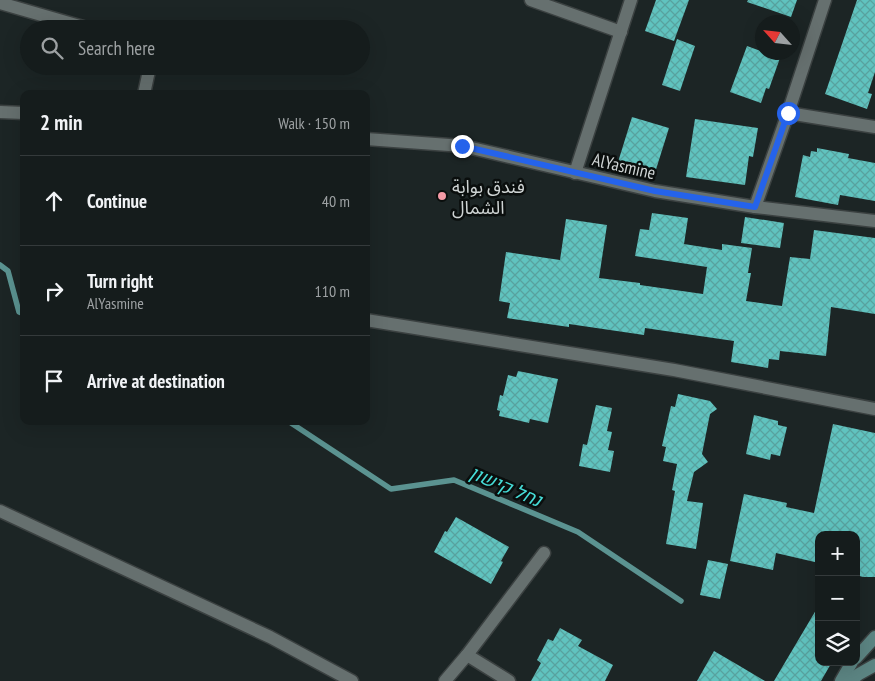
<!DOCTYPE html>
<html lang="en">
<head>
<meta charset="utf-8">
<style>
  body { margin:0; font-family:"PT Sans Narrow","Noto Sans Arabic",Heebo,sans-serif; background:#222929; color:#f1f3f6 }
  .controls { position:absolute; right:15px; bottom:15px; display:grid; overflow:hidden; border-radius:10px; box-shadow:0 5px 20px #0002 }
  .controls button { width:45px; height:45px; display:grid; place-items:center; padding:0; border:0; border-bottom:1px solid #343a3b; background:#151c1c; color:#f1f3f6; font:25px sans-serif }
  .compass { position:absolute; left:755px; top:15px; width:45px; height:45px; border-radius:50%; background:#151c1c; box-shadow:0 5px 20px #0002; rotate:297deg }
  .stop { position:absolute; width:15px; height:15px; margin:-11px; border:4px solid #2563eb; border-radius:50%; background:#fff }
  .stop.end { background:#2563eb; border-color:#fff; box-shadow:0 1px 5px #0008 }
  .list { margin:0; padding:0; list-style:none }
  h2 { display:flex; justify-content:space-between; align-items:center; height:65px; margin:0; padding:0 20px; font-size:21px }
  h2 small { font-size:16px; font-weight:400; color:#9da1a3 }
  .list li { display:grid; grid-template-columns:32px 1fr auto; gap:15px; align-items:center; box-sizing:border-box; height:90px; padding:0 20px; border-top:1px solid #343a3b }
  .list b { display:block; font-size:19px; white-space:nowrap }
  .list p { margin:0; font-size:16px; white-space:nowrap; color:#9da1a3 }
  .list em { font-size:16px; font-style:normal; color:#9da1a3 }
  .icon { flex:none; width:28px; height:28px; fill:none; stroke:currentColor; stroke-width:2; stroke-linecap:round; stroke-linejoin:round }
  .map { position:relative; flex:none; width:875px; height:681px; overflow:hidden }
  .search { position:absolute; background:#151c1c; box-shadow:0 5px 20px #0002; left:20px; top:20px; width:350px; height:55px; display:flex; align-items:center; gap:12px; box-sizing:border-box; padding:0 18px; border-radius:28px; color:#9da1a3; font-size:19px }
  .panel { position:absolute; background:#151c1c; box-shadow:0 5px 20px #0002; left:20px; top:90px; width:350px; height:335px; border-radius:10px }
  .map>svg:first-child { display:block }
</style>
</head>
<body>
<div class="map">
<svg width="875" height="681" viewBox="0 0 875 681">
  <defs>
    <pattern id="building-cross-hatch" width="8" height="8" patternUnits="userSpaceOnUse" patternTransform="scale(1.25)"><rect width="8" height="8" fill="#60c3bf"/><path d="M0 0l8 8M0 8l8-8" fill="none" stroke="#58a29f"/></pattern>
  </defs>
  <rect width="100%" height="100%" fill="#1c2525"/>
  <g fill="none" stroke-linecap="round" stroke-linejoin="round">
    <g stroke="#5b9391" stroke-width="5.5">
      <polyline points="0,265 8,271 19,312 24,314"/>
      <polyline points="288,421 391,489 454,480 578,532 681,601"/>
    </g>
  </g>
  <g fill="url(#building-cross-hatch)">
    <polygon points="656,0 689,0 674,41 645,31"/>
    <polygon points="748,0 797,0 791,17 747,2"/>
    <polygon points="857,0 875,0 875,72 868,93 872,94 867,109 825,94"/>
    <polygon points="677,39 695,46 680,91 662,85"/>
    <polygon points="747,46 780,58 769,89 766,88 761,103 730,92"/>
    <polygon points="632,117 669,128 653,179 628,172 629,166 618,162"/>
    <polygon points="695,119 758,128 753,157 749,156 745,185 686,177"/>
    <polygon points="817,148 849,154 848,158 875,163 875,201 840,195 838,205 795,197 803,155 810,157 811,151 817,152"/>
    <polygon points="652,213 688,218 684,244 722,250 722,244 752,248 748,273 751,273 746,301 782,306 790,257 810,259 814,230 875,238 875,314 831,307 826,356 780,351 779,360 769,359 768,368 731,362 734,341 645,328 644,335 569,324 569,327 507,318 510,303 499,301 506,252 560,260 566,219 607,225 599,278 640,283 640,285 703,294 707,267 635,256 640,229 649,230"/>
    <polygon points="745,217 784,223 780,248 741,243"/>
    <polygon points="518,371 558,379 548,423 530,419 529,423 499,416 500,411 497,410 500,395 503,396 508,375 516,377"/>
    <polygon points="678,394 710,401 717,409 710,414 702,454 708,462 694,472 687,501 703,503 696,549 666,544 675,491 672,490 677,464 663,461 666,447 662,446 671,406 675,407"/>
    <polygon points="596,405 612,408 607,431 612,432 608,450 614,451 610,472 579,466 583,444 587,445"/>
    <polygon points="754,415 778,421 778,425 787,427 780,456 771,454 770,460 746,454"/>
    <polygon points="833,424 875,433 875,577 863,577 856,575 856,535 819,535 819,563 776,553 773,570 730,561 744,494 787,503 786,507 814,513"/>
    <polygon points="456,517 509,547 501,561 503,562 491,584 434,552 445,531 447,532"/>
    <polygon points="708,560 728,564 720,599 700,595"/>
    <polygon points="819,605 819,662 832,662 821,681 774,681"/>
    <polygon points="560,628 582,640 578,646 613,665 605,681 531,681 541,663 537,660 548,639 553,641"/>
    <polygon points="714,651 738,665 765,681 697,681"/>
  </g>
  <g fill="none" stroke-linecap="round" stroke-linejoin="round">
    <defs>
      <g id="street">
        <polyline points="531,0 621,32"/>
        <polyline points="0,3 90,29"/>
        <polyline points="144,94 150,66"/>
        <polyline points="0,112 24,113"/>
        <polyline points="788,113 875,127"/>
        <polyline points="366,139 463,146 655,191 755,207 875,221"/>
        <polyline points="575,173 631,0"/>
        <polyline points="755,207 788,113 825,0"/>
        <polyline points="366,320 674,370 875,409"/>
        <polyline points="0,511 270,637 352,681"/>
        <polyline points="467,655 509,681"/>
        <polyline points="445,681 467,655 544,553"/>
      </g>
      <g id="secondary">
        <polyline points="856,658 875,637"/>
        <polyline points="841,681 852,662"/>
        <polyline points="850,681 859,674 875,665"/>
      </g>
    </defs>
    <use href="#street" stroke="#3b4141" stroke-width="15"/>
    <use href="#secondary" stroke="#3b4141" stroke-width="15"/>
    <use href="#street" stroke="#66706f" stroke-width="12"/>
    <use href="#secondary" stroke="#5c8583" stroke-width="12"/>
  </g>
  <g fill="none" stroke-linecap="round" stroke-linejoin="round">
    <polyline stroke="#2563eb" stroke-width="6" points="462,146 655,191 755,207 788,113"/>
  </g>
  <circle fill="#f49aa6" stroke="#0a0e0d" stroke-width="2" cx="442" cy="196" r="5"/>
  <g text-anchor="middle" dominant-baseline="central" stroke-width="5" stroke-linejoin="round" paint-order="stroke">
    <g font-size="18" fill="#ced3d3" stroke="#0a0e0d">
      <text transform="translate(624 166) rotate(13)">AlYasmine</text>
    </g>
    <g font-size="18" fill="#ced3d3" stroke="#0a0e0d" text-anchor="start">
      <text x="452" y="186">فندق بوابة<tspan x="452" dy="21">الشمال</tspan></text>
    </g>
    <g font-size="19" font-style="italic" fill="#46dcd7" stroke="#0a0e0d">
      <text transform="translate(506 486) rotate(23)">נחל קישון</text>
    </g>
  </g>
</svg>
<div class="controls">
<button>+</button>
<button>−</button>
<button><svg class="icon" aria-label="layers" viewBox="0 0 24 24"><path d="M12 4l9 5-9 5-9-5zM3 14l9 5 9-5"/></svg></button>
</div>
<svg class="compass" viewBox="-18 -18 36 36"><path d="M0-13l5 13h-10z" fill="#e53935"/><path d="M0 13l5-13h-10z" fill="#9da1a3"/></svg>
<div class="stop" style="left:788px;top:113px"></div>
<div class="stop end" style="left:462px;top:146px"></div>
<div class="search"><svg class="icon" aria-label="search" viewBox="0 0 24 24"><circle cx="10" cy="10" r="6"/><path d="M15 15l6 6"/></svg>Search here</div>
<section class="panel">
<h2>2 min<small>Walk · 150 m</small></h2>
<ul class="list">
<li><svg class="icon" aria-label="ahead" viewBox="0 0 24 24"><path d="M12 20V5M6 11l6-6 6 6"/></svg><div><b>Continue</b></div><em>40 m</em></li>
<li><svg class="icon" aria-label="right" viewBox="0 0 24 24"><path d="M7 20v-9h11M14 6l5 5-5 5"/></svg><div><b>Turn right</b><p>AlYasmine</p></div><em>110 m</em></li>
<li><svg class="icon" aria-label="arrive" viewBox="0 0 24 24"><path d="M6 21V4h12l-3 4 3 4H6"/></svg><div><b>Arrive at destination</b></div></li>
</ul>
</section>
</div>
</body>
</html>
